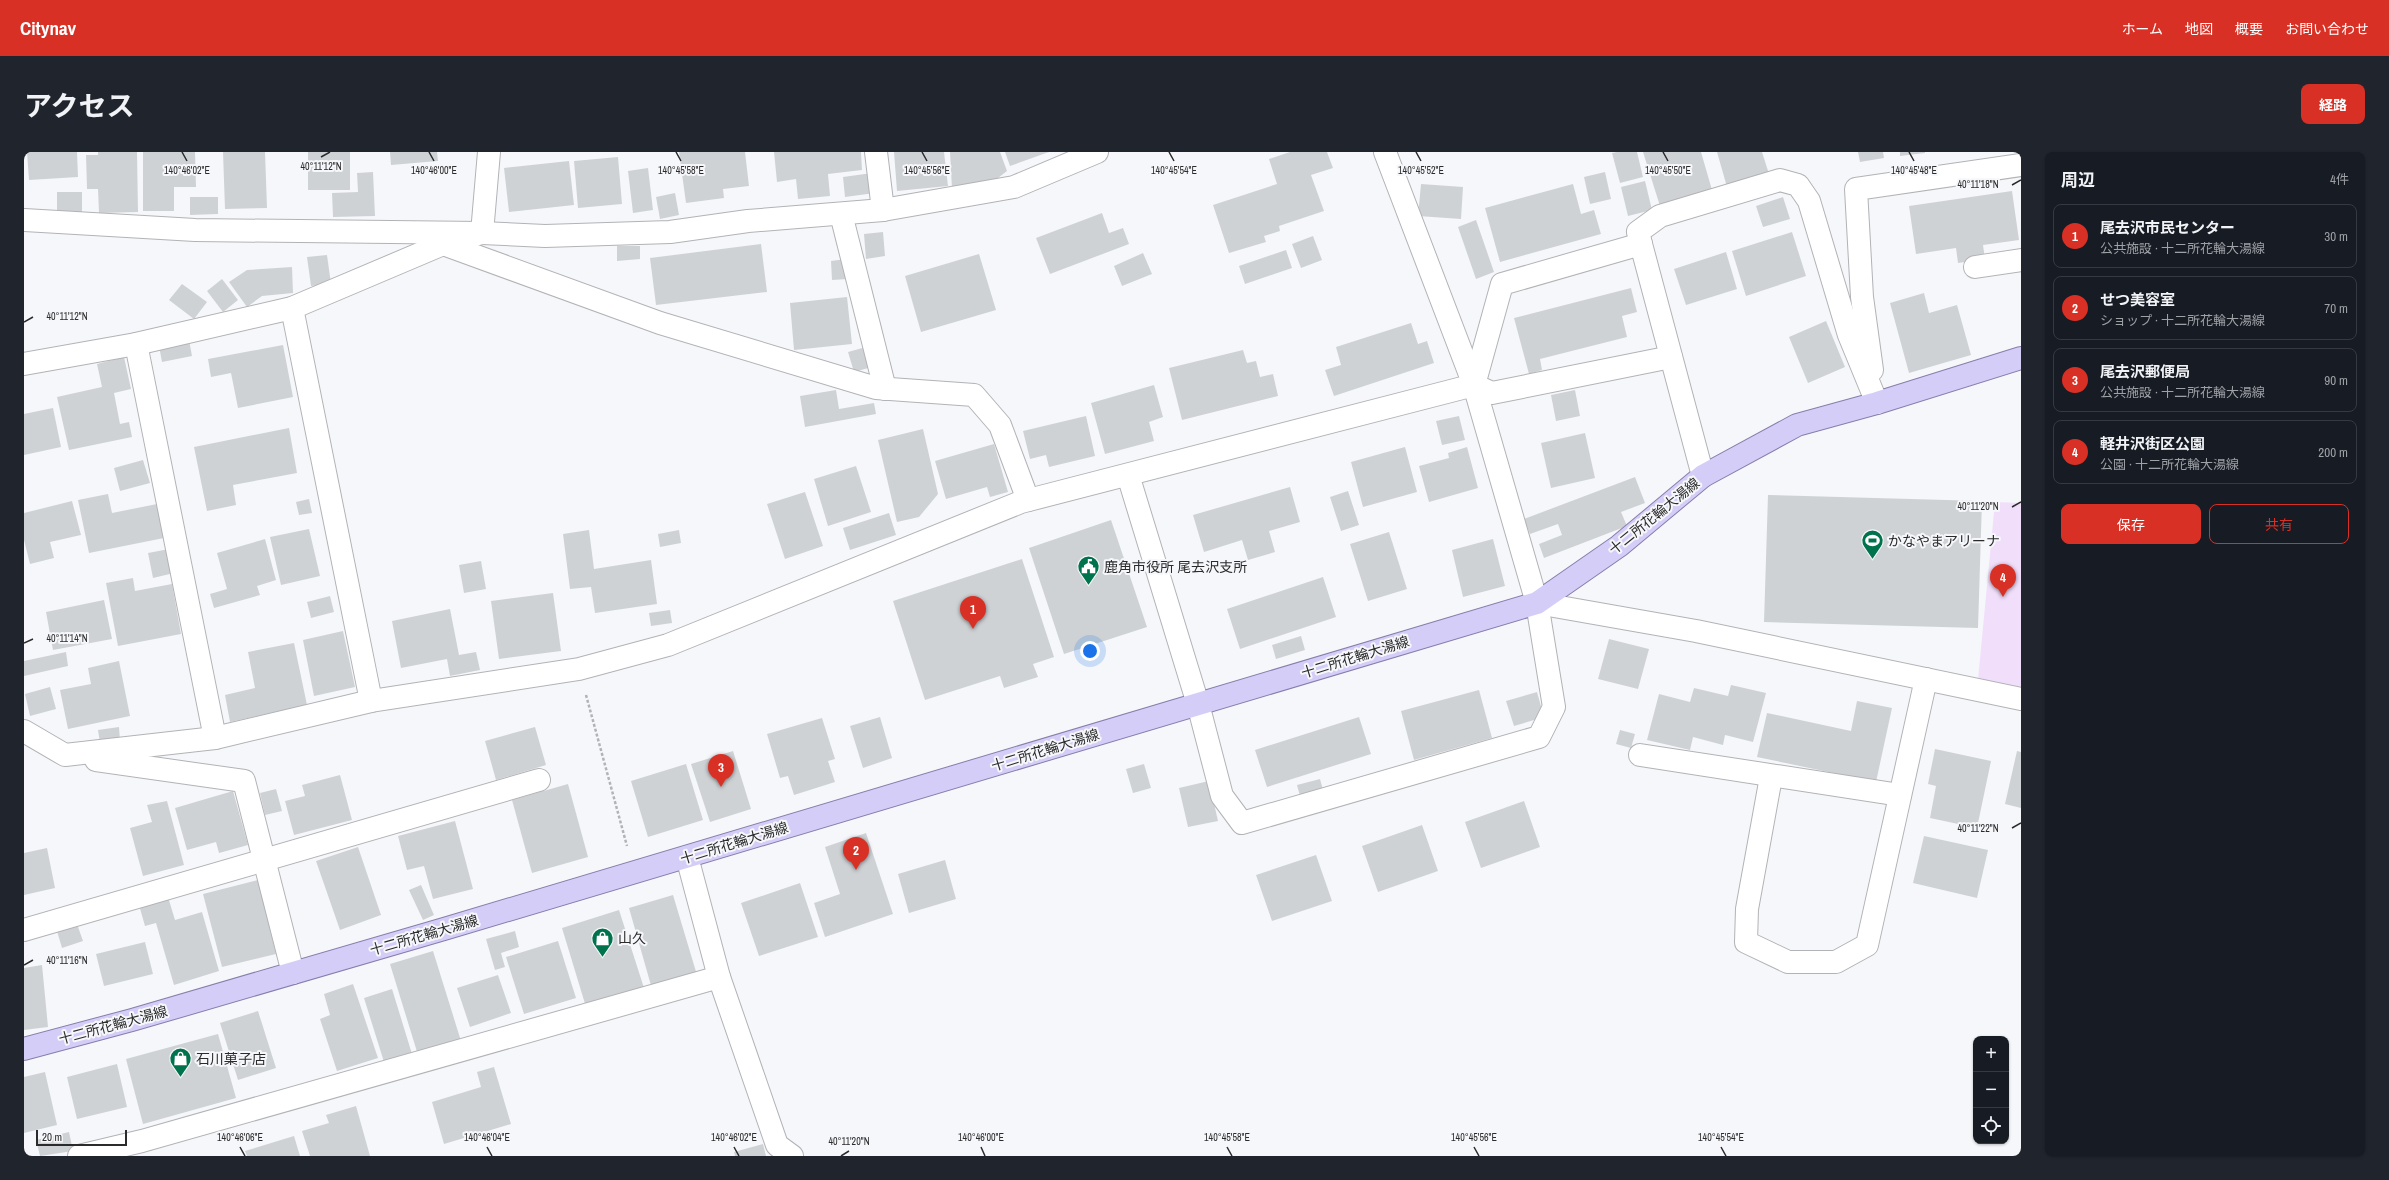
<!DOCTYPE html>
<html lang="ja">
<head>
<meta charset="utf-8">
<style>
  body { margin:0; font-family:"Archivo Narrow","Noto Sans JP",sans-serif; background:#20242c; color:#f1f3f6 }
  .controls { position:absolute; right:12px; bottom:12px; display:grid; overflow:hidden; border-radius:8px; box-shadow:0 1px 3px #0004 }
  .controls button { width:36px; height:36px; display:grid; place-items:center; padding:0; border:0; border-bottom:1px solid #363941; background:#171b24; color:#f1f3f6; font:20px sans-serif }
  .scale { position:absolute; left:12px; bottom:10px; width:91px; box-sizing:border-box; padding-left:4px; border:2px solid #2b2b2c; border-top:0; font-size:11px; line-height:14px; white-space:nowrap; color:#2b2b2c; -webkit-text-stroke:3px #f6f7fa; paint-order:stroke }
  .you { position:absolute; left:1066px; top:499px; width:14px; height:14px; margin:-10px; border:3px solid #fff; border-radius:50%; background:#1a73e8; box-shadow:0 0 0 6px #1a73e833 }
  .badge { display:grid; place-items:center; width:26px; height:26px; border-radius:50%; background:#d93025; color:#fff; font-size:13px; font-weight:700 }
  .pin { position:absolute; translate:-50% -33px; filter:drop-shadow(0 1px 2px #0008) }
  .pin::after { content:''; position:absolute; top:21px; width:14px; height:12px; background:inherit; clip-path:polygon(0 0,100% 0,50% 100%) }
  .list { margin:0; padding:0; list-style:none }
  h2 { display:flex; justify-content:space-between; align-items:center; height:52px; margin:0; padding:0 16px; font-size:17px }
  h2 small { font-size:13px; font-weight:400; color:#9ea1a6 }
  .list li { display:grid; grid-template-columns:26px 1fr auto; gap:12px; align-items:center; box-sizing:border-box; height:64px; margin:0 8px 8px; padding:0 8px; border:1px solid #363941; border-radius:8px }
  .list b { display:block; font-size:15px; white-space:nowrap }
  .list p { margin:0; font-size:13px; white-space:nowrap; color:#9ea1a6 }
  .list em { font-size:13px; font-style:normal; color:#9ea1a6 }
  .actions { display:flex; gap:8px; padding:12px 16px }
  .actions a { flex:1; padding:9px 0; border:1px solid #d93025; border-radius:8px; text-align:center; font-size:14px; color:#d93025 }
  .actions .main { background:#d93025; color:#fff }
  .icon { flex:none; width:22px; height:22px; fill:none; stroke:currentColor; stroke-width:2; stroke-linecap:round; stroke-linejoin:round }
  .map { position:relative; flex:none; width:1997px; height:1004px; overflow:hidden; border-radius:8px }
  header { display:flex; align-items:center; gap:24px; box-sizing:border-box; height:56px; padding:0 20px; background:#d93025; color:#fff }
  header strong { font-size:19px }
  nav { display:flex; gap:22px; margin-inline-start:auto; font-size:14px }
  .intro { display:flex; align-items:center; justify-content:space-between; box-sizing:border-box; height:96px; padding:0 24px }
  h1 { margin:0; font-size:28px }
  .button { padding:10px 18px; border-radius:8px; background:#d93025; color:#fff; font-size:14px; font-weight:700 }
  main { display:flex; gap:24px; padding:0 24px }
  aside { flex:1; background:#171b24; border-radius:8px; box-shadow:0 1px 3px #0004 }
  .map>svg:first-child { display:block }
</style>
</head>
<body>
<header>
<strong>Citynav</strong>
<nav><a>ホーム</a><a>地図</a><a>概要</a><a>お問い合わせ</a></nav>
</header>
<div class="intro"><h1>アクセス</h1><a class="button">経路</a></div>
<main>
<div class="map">
<svg width="1997" height="1004" viewBox="0 0 1997 1004">
  <rect width="100%" height="100%" fill="#f6f7fa"/>
  <polygon fill="#f1defb" points="1971,350 1997,351 1997,547 1953,538"/>
  <g fill="#cfd2d5">
    <polygon points="3,0 53,0 54,25 5,28"/>
    <polygon points="74,0 113,0 114,60 75,61 74,37 63,37 62,3 74,3"/>
    <polygon points="119,0 171,0 172,35 150,35 150,59 119,59"/>
    <polygon points="199,0 241,0 243,56 201,57"/>
    <rect x="284" y="0" width="42" height="38"/>
    <polygon points="366,0 413,0 414,9 367,13"/>
    <polygon points="655,0 721,0 725,34 699,37 700,46 662,51"/>
    <polygon points="750,0 837,0 838,18 804,22 806,44 774,47 772,27 753,30"/>
    <polygon points="870,0 920,0 924,34 873,39"/>
    <polygon points="926,0 976,0 983,19 965,33 928,37"/>
    <polygon points="981,0 1025,0 986,14"/>
    <polygon points="1266,0 1303,0 1309,16 1287,23 1300,59 1255,74 1256,79 1240,84 1242,90 1205,101 1189,53 1253,32 1245,7"/>
    <polygon points="1593,0 1613,0 1619,25 1596,31 1588,1"/>
    <polygon points="1619,0 1677,0 1688,38 1636,54"/>
    <polygon points="1693,0 1738,0 1745,22 1703,35"/>
    <polygon points="1834,0 1859,0 1860,6 1836,10"/>
    <polygon points="1876,0 1901,0 1901,1 1876,4"/>
    <polygon points="594,5 598,52 554,56 550,9"/>
    <polygon points="545,9 550,53 485,60 480,16"/>
    <polygon points="624,16 629,58 609,61 604,19"/>
    <polygon points="349,20 351,64 309,65 308,41 334,40 333,21"/>
    <polygon points="1581,20 1587,47 1566,52 1560,25"/>
    <polygon points="848,21 851,41 821,45 819,25"/>
    <polygon points="1621,29 1628,58 1604,64 1597,35"/>
    <polygon points="1397,32 1439,35 1437,67 1394,64"/>
    <polygon points="1549,32 1557,62 1570,58 1577,82 1476,110 1461,56"/>
    <polygon points="1988,39 1995,88 1959,93 1961,107 1934,111 1932,96 1892,102 1885,54"/>
    <rect x="33" y="40" width="25" height="20"/>
    <polygon points="651,41 655,63 636,67 632,45"/>
    <polygon points="166,45 194,45 194,62 166,63"/>
    <polygon points="1759,45 1766,67 1739,75 1732,54"/>
    <polygon points="1078,61 1085,81 1099,76 1105,92 1026,122 1012,86"/>
    <polygon points="1452,68 1470,120 1452,127 1434,75"/>
    <polygon points="859,80 861,104 842,107 840,82"/>
    <polygon points="1768,80 1782,124 1722,144 1708,99"/>
    <polygon points="1289,84 1298,108 1277,116 1268,92"/>
    <polygon points="737,92 743,140 632,153 626,106"/>
    <polygon points="593,94 616,94 616,107 593,109"/>
    <polygon points="1262,98 1268,116 1221,132 1215,114"/>
    <polygon points="1702,100 1713,137 1662,153 1650,117"/>
    <polygon points="1119,101 1128,122 1098,134 1090,114"/>
    <polygon points="955,102 972,158 897,180 881,124"/>
    <polygon points="303,103 307,132 287,134 283,105"/>
    <polygon points="822,107 824,127 808,128 807,109"/>
    <polygon points="268,115 269,141 238,144 223,155 205,130 223,118"/>
    <polygon points="198,127 214,148 199,160 183,139"/>
    <polygon points="158,132 183,150 170,167 145,148"/>
    <polygon points="1607,136 1613,160 1598,164 1603,185 1516,207 1518,218 1505,222 1490,166"/>
    <polygon points="1900,141 1905,161 1933,153 1947,203 1885,221 1866,151"/>
    <polygon points="823,145 828,192 770,198 766,151"/>
    <polygon points="1802,169 1821,215 1784,231 1765,185"/>
    <polygon points="1387,171 1394,192 1403,189 1410,211 1310,244 1301,218 1317,213 1312,195"/>
    <polygon points="165,188 168,204 138,210 135,194"/>
    <polygon points="259,193 269,245 214,256 207,221 187,225 184,207"/>
    <polygon points="842,195 848,215 830,220 824,200"/>
    <polygon points="1219,198 1223,211 1232,209 1236,225 1249,222 1254,244 1158,268 1145,216"/>
    <polygon points="100,205 107,237 90,241 96,272 105,270 108,285 45,298 33,245 78,235 73,212"/>
    <polygon points="1130,233 1139,265 1125,270 1130,289 1081,302 1067,251"/>
    <polygon points="812,238 815,257 850,251 852,262 781,275 776,244"/>
    <polygon points="1551,238 1556,264 1532,269 1527,243"/>
    <polygon points="29,256 37,295 0,303 0,262"/>
    <polygon points="1062,264 1071,304 1025,315 1022,303 1006,307 999,279"/>
    <polygon points="1435,264 1441,288 1418,293 1412,269"/>
    <polygon points="265,276 273,321 209,333 212,353 183,359 170,295"/>
    <polygon points="899,277 914,342 895,365 873,370 854,288"/>
    <polygon points="1561,281 1571,326 1527,336 1517,291"/>
    <polygon points="970,292 984,340 966,345 963,335 922,347 911,309"/>
    <polygon points="1381,295 1393,340 1339,355 1327,310"/>
    <polygon points="1443,295 1454,336 1405,350 1395,314 1425,306 1424,301"/>
    <polygon points="119,308 126,331 96,339 90,316"/>
    <polygon points="832,314 847,360 804,374 790,327"/>
    <polygon points="1611,325 1621,351 1597,360 1603,374 1520,406 1515,392 1538,383 1534,372 1506,382 1500,367"/>
    <polygon points="1266,335 1276,370 1245,379 1251,400 1224,408 1218,388 1180,400 1169,363"/>
    <polygon points="1324,339 1335,373 1317,379 1306,345"/>
    <polygon points="781,340 799,394 761,407 743,352"/>
    <polygon points="84,342 88,361 133,352 140,386 65,401 54,348"/>
    <polygon points="1744,343 1958,349 1954,476 1740,470"/>
    <polygon points="285,347 288,361 275,363 272,350"/>
    <polygon points="48,349 57,383 26,390 30,406 6,412 0,388 0,361"/>
    <polygon points="865,361 872,383 826,398 819,376"/>
    <polygon points="1087,368 1123,475 1040,502 1005,396"/>
    <polygon points="285,377 296,424 257,433 246,385"/>
    <polygon points="565,378 570,417 627,408 633,452 571,461 567,435 546,437 539,382"/>
    <polygon points="655,378 657,391 636,395 634,382"/>
    <polygon points="1365,380 1383,437 1344,449 1326,392"/>
    <polygon points="241,387 252,428 233,434 236,443 190,456 186,442 203,437 193,401"/>
    <polygon points="1469,387 1481,434 1439,445 1428,398"/>
    <polygon points="145,397 150,421 129,426 124,401"/>
    <polygon points="998,407 1030,505 1009,512 1014,525 980,536 976,524 901,548 869,449"/>
    <polygon points="457,409 462,437 440,441 435,413"/>
    <polygon points="1299,425 1312,465 1216,497 1203,457"/>
    <polygon points="109,426 111,439 148,432 157,482 94,494 82,431"/>
    <polygon points="529,441 537,499 475,507 467,449"/>
    <polygon points="306,444 310,460 287,466 283,450"/>
    <polygon points="80,448 88,487 29,498 22,460"/>
    <polygon points="426,457 435,503 452,500 456,518 426,524 423,507 377,516 368,469"/>
    <polygon points="646,458 648,471 627,474 625,461"/>
    <polygon points="319,479 331,535 290,544 279,488"/>
    <polygon points="1277,484 1281,498 1252,507 1248,493"/>
    <polygon points="1585,487 1625,497 1614,537 1574,527"/>
    <polygon points="270,491 283,553 206,570 201,543 231,536 224,500"/>
    <polygon points="42,500 44,514 0,524 0,509"/>
    <polygon points="95,509 106,564 44,577 36,538 67,532 64,516"/>
    <polygon points="1707,533 1742,541 1729,590 1701,583 1699,593 1669,585 1666,598 1623,588 1635,542 1666,550 1670,536 1704,544"/>
    <polygon points="26,535 32,557 6,564 1,542"/>
    <polygon points="1455,538 1468,586 1390,608 1377,559"/>
    <polygon points="1513,540 1520,565 1490,574 1482,549"/>
    <polygon points="1833,549 1868,556 1852,630 1733,605 1743,561 1827,579"/>
    <polygon points="856,565 868,606 839,616 826,574"/>
    <polygon points="1335,565 1347,602 1243,635 1231,598"/>
    <polygon points="798,566 811,607 804,609 811,630 770,643 764,624 756,626 743,582"/>
    <polygon points="95,575 96,589 76,591 74,578"/>
    <polygon points="511,575 522,613 472,628 461,589"/>
    <polygon points="1596,578 1611,582 1607,596 1592,592"/>
    <polygon points="1911,597 1967,609 1953,676 1906,666 1912,634 1904,632"/>
    <polygon points="709,599 727,657 686,670 667,612"/>
    <polygon points="1993,599 1997,600 1997,656 1981,652"/>
    <polygon points="662,612 679,668 624,685 607,629"/>
    <polygon points="1120,612 1127,636 1109,641 1102,617"/>
    <polygon points="316,623 328,668 270,683 261,649 281,644 278,633"/>
    <polygon points="1296,627 1299,638 1276,644 1273,633"/>
    <polygon points="1185,629 1194,669 1164,675 1155,636"/>
    <polygon points="544,632 564,705 508,721 488,648"/>
    <polygon points="252,637 258,659 241,663 236,641"/>
    <polygon points="209,639 224,693 195,701 192,690 163,698 151,656"/>
    <polygon points="143,649 160,713 119,724 106,676 128,670 123,653"/>
    <polygon points="1500,649 1516,695 1457,716 1441,670"/>
    <polygon points="431,669 449,737 409,747 400,714 383,718 374,684"/>
    <polygon points="1398,673 1414,719 1354,740 1338,694"/>
    <polygon points="842,681 869,762 801,785 790,751 816,742 801,695"/>
    <polygon points="1900,684 1964,698 1953,746 1889,731"/>
    <polygon points="334,695 357,763 316,778 292,709"/>
    <polygon points="23,696 31,736 0,743 0,701"/>
    <polygon points="1292,703 1308,749 1248,769 1232,723"/>
    <polygon points="921,708 932,747 885,761 874,722"/>
    <polygon points="234,728 252,802 198,815 179,742"/>
    <polygon points="776,731 794,785 735,804 717,751"/>
    <polygon points="397,733 410,763 399,768 385,738"/>
    <polygon points="649,743 673,823 628,837 605,756"/>
    <polygon points="144,745 151,768 178,760 195,819 150,833 132,771 121,774 115,753"/>
    <polygon points="595,758 620,836 562,855 538,776"/>
    <polygon points="53,772 59,789 38,796 33,779"/>
    <polygon points="491,779 495,795 477,801 481,815 471,818 462,787"/>
    <polygon points="534,789 552,846 500,862 482,805"/>
    <polygon points="121,790 129,822 80,834 72,802"/>
    <polygon points="409,799 437,889 394,903 366,812"/>
    <polygon points="18,813 24,875 0,878 0,816"/>
    <polygon points="474,823 487,861 446,875 433,836"/>
    <polygon points="329,832 354,906 313,919 296,867 306,863 300,842"/>
    <polygon points="368,837 388,902 360,910 340,846"/>
    <polygon points="234,859 252,916 214,928 196,871"/>
    <polygon points="194,882 212,946 119,972 102,907"/>
    <polygon points="93,912 103,955 53,967 43,925"/>
    <polygon points="470,915 487,972 420,992 408,950 457,935 453,920"/>
    <polygon points="21,920 33,973 0,981 0,925"/>
    <polygon points="332,954 346,1004 286,1004 278,979 305,971 302,963"/>
    <polygon points="45,980 49,999 16,1004 12,988"/>
    <polygon points="270,984 276,1004 223,1004 221,999"/>
    <polygon points="739,992 742,1004 711,1004 710,1000"/>
  </g>
  <g fill="none" stroke-linecap="round" stroke-linejoin="round">
    <defs>
      <g id="minor">
        <polyline points="852,0 859,58"/>
        <polyline points="817,62 861,237"/>
        <polyline points="0,68 171,78 458,81 521,84 646,80 724,69 859,58 990,35 1073,0"/>
        <polyline points="419,92 636,171 852,236 950,243 976,273 1004,348"/>
        <polyline points="1617,92 1614,80 1636,64 1756,28 1774,33 1785,49 1825,183 1853,251"/>
        <polyline points="1951,115 1997,108"/>
        <polyline points="268,156 347,549"/>
        <polyline points="112,192 191,586"/>
        <polyline points="0,212 112,192 268,156 419,92 458,81 465,0"/>
        <polyline points="1848,218 1838,145 1832,37 1997,13"/>
        <polyline points="1450,233 1478,132 1617,92 1679,324"/>
        <polyline points="1104,323 1174,552 1198,644 1218,671 1515,585 1530,555 1513,451 1450,233 1361,0"/>
        <polyline points="1513,451 1672,479 1997,547"/>
        <polyline points="0,579 41,603 191,586 347,549 555,517 644,493 997,350 1450,233 1468,241 1647,205"/>
        <polyline points="1616,603 1876,643"/>
        <polyline points="72,608 220,629 269,821"/>
        <polyline points="1747,625 1723,757 1722,790 1764,810 1812,810 1843,793 1902,527"/>
        <polyline points="663,705 695,825 753,993 768,1004"/>
        <polyline points="0,778 515,628"/>
        <polyline points="55,1004 118,989 695,825"/>
      </g>
      <polyline id="major" points="0,897 108,868 420,777 1513,451 1595,394 1679,324 1773,273 1853,251 1997,206"/>
    </defs>
    <use href="#minor" stroke="#b2b3b6" stroke-width="24"/>
    <use href="#major" stroke="#867eac" stroke-width="24"/>
    <polyline stroke="#b2b3b5" stroke-width="2.5" stroke-dasharray="3 2" stroke-linecap="butt" points="562,543 603,694"/>
    <use href="#minor" stroke="#fff" stroke-width="22"/>
    <use href="#major" stroke="#d4cdf7" stroke-width="22"/>
  </g>
  <path fill="none" stroke="#2b2b2c" stroke-width="1.5" d="M158,0l5,9M405,0l5,9M652,0l5,9M898,0l5,9M1145,0l5,9M1392,0l5,9M1639,0l5,9M1885,0l5,9M297,5l9,-5M1988,33l9,-5M0,170l9,-5M1988,355l9,-5M0,491l9,-4M1988,676l9,-5M0,813l9,-5M216,995l5,9M463,995l5,9M710,995l5,9M957,995l4,9M1203,995l5,9M1450,995l5,9M1697,995l5,9M817,1004l8,-5"/>
  <defs>
    <symbol id="stadium-pin" viewBox="-11 -11 22 30"><path d="M0 17L-7.5 6A9.5 9.5 0 1 1 7.5 6Z" fill="#00724c" stroke="#f6f7fa"/><path d="M0-5a6.5 5 0 1 0 0 10a6.5 5 0 1 0 0-10ZM-3.5-1.8h7v3.6h-7Z" fill="#fff"/></symbol>
    <symbol id="civic-pin" viewBox="-11 -11 22 30"><path d="M0 17L-7.5 6A9.5 9.5 0 1 1 7.5 6Z" fill="#00724c" stroke="#f6f7fa"/><path d="M-.6-6.5H3V-4.5H.6V-3L4-1V1h2V6H-6V1h2V-1L-.6-3ZM-1.2 2.5V6h2.4V2.5Z" fill="#fff"/></symbol>
    <symbol id="shop-pin" viewBox="-11 -11 22 30"><path d="M0 17L-7.5 6A9.5 9.5 0 1 1 7.5 6Z" fill="#00724c" stroke="#f6f7fa"/><path d="M-5-2.5h2.3a2.7 3.5 0 0 1 5.4 0H5L5.5 6h-11ZM-1.5-2.5h3a1.5 2.3 0 0 0-3 0Z" fill="#fff"/></symbol>
  </defs>
  <g fill-rule="evenodd">
    <use href="#stadium-pin" x="1836" y="376" width="25" height="34"/>
    <use href="#civic-pin" x="1052" y="402" width="25" height="34"/>
    <use href="#shop-pin" x="566" y="774" width="25" height="34"/>
    <use href="#shop-pin" x="144" y="894" width="25" height="34"/>
  </g>
  <g text-anchor="middle" dominant-baseline="central" stroke-width="4" stroke-linejoin="round" paint-order="stroke">
    <g font-size="14" fill="#2b2b2c" stroke="#f6f7fa">
      <text transform="translate(1630 364) rotate(-39)">十二所花輪大湯線</text>
      <text transform="translate(1331 505) rotate(-17)">十二所花輪大湯線</text>
      <text transform="translate(1021 598) rotate(-17)">十二所花輪大湯線</text>
      <text transform="translate(710 691) rotate(-17)">十二所花輪大湯線</text>
      <text transform="translate(400 783) rotate(-16)">十二所花輪大湯線</text>
      <text transform="translate(89 873) rotate(-15)">十二所花輪大湯線</text>
    </g>
    <g font-size="14" fill="#2b2b2c" stroke="#f6f7fa" text-anchor="start">
      <text x="1864" y="389">かなやまアリーナ</text>
      <text x="1080" y="415">鹿角市役所 尾去沢支所</text>
      <text x="594" y="786">山久</text>
      <text x="172" y="907">石川菓子店</text>
    </g>
  </g>
  <g font-size="10" text-anchor="middle" fill="#2b2b2c" stroke="#f6f7fa" stroke-width="4" stroke-linejoin="round" paint-order="stroke">
    <text x="297" y="18">40°11'12"N</text>
    <text x="1890" y="22">140°45'48"E</text>
    <text x="163" y="22">140°46'02"E</text>
    <text x="410" y="22">140°46'00"E</text>
    <text x="657" y="22">140°45'58"E</text>
    <text x="903" y="22">140°45'56"E</text>
    <text x="1150" y="22">140°45'54"E</text>
    <text x="1397" y="22">140°45'52"E</text>
    <text x="1644" y="22">140°45'50"E</text>
    <text x="1954" y="36">40°11'18"N</text>
    <text x="43" y="168">40°11'12"N</text>
    <text x="1954" y="358">40°11'20"N</text>
    <text x="43" y="490">40°11'14"N</text>
    <text x="1954" y="680">40°11'22"N</text>
    <text x="43" y="812">40°11'16"N</text>
    <text x="216" y="989">140°46'06"E</text>
    <text x="463" y="989">140°46'04"E</text>
    <text x="710" y="989">140°46'02"E</text>
    <text x="957" y="989">140°46'00"E</text>
    <text x="1203" y="989">140°45'58"E</text>
    <text x="1450" y="989">140°45'56"E</text>
    <text x="1697" y="989">140°45'54"E</text>
    <text x="825" y="993">40°11'20"N</text>
  </g>
</svg>
<div class="controls">
<button>+</button>
<button>−</button>
<button><svg class="icon" aria-label="locate" viewBox="0 0 24 24"><circle cx="12" cy="12" r="6"/><path d="M12 2v4M12 18v4M2 12h4M18 12h4"/></svg></button>
</div>
<div class="scale">20 m</div>
<div class="you"></div>
<div class="pin badge" style="left:949px;top:477px">1</div>
<div class="pin badge" style="left:832px;top:718px">2</div>
<div class="pin badge" style="left:697px;top:635px">3</div>
<div class="pin badge" style="left:1979px;top:445px">4</div>
</div>
<aside>
<h2>周辺<small>4件</small></h2>
<ul class="list">
<li><span class="badge">1</span><div><b>尾去沢市民センター</b><p>公共施設 · 十二所花輪大湯線</p></div><em>30 m</em></li>
<li><span class="badge">2</span><div><b>せつ美容室</b><p>ショップ · 十二所花輪大湯線</p></div><em>70 m</em></li>
<li><span class="badge">3</span><div><b>尾去沢郵便局</b><p>公共施設 · 十二所花輪大湯線</p></div><em>90 m</em></li>
<li><span class="badge">4</span><div><b>軽井沢街区公園</b><p>公園 · 十二所花輪大湯線</p></div><em>200 m</em></li>
</ul>
<div class="actions"><a class="main">保存</a><a>共有</a></div>
</aside>
</main>
</body>
</html>
